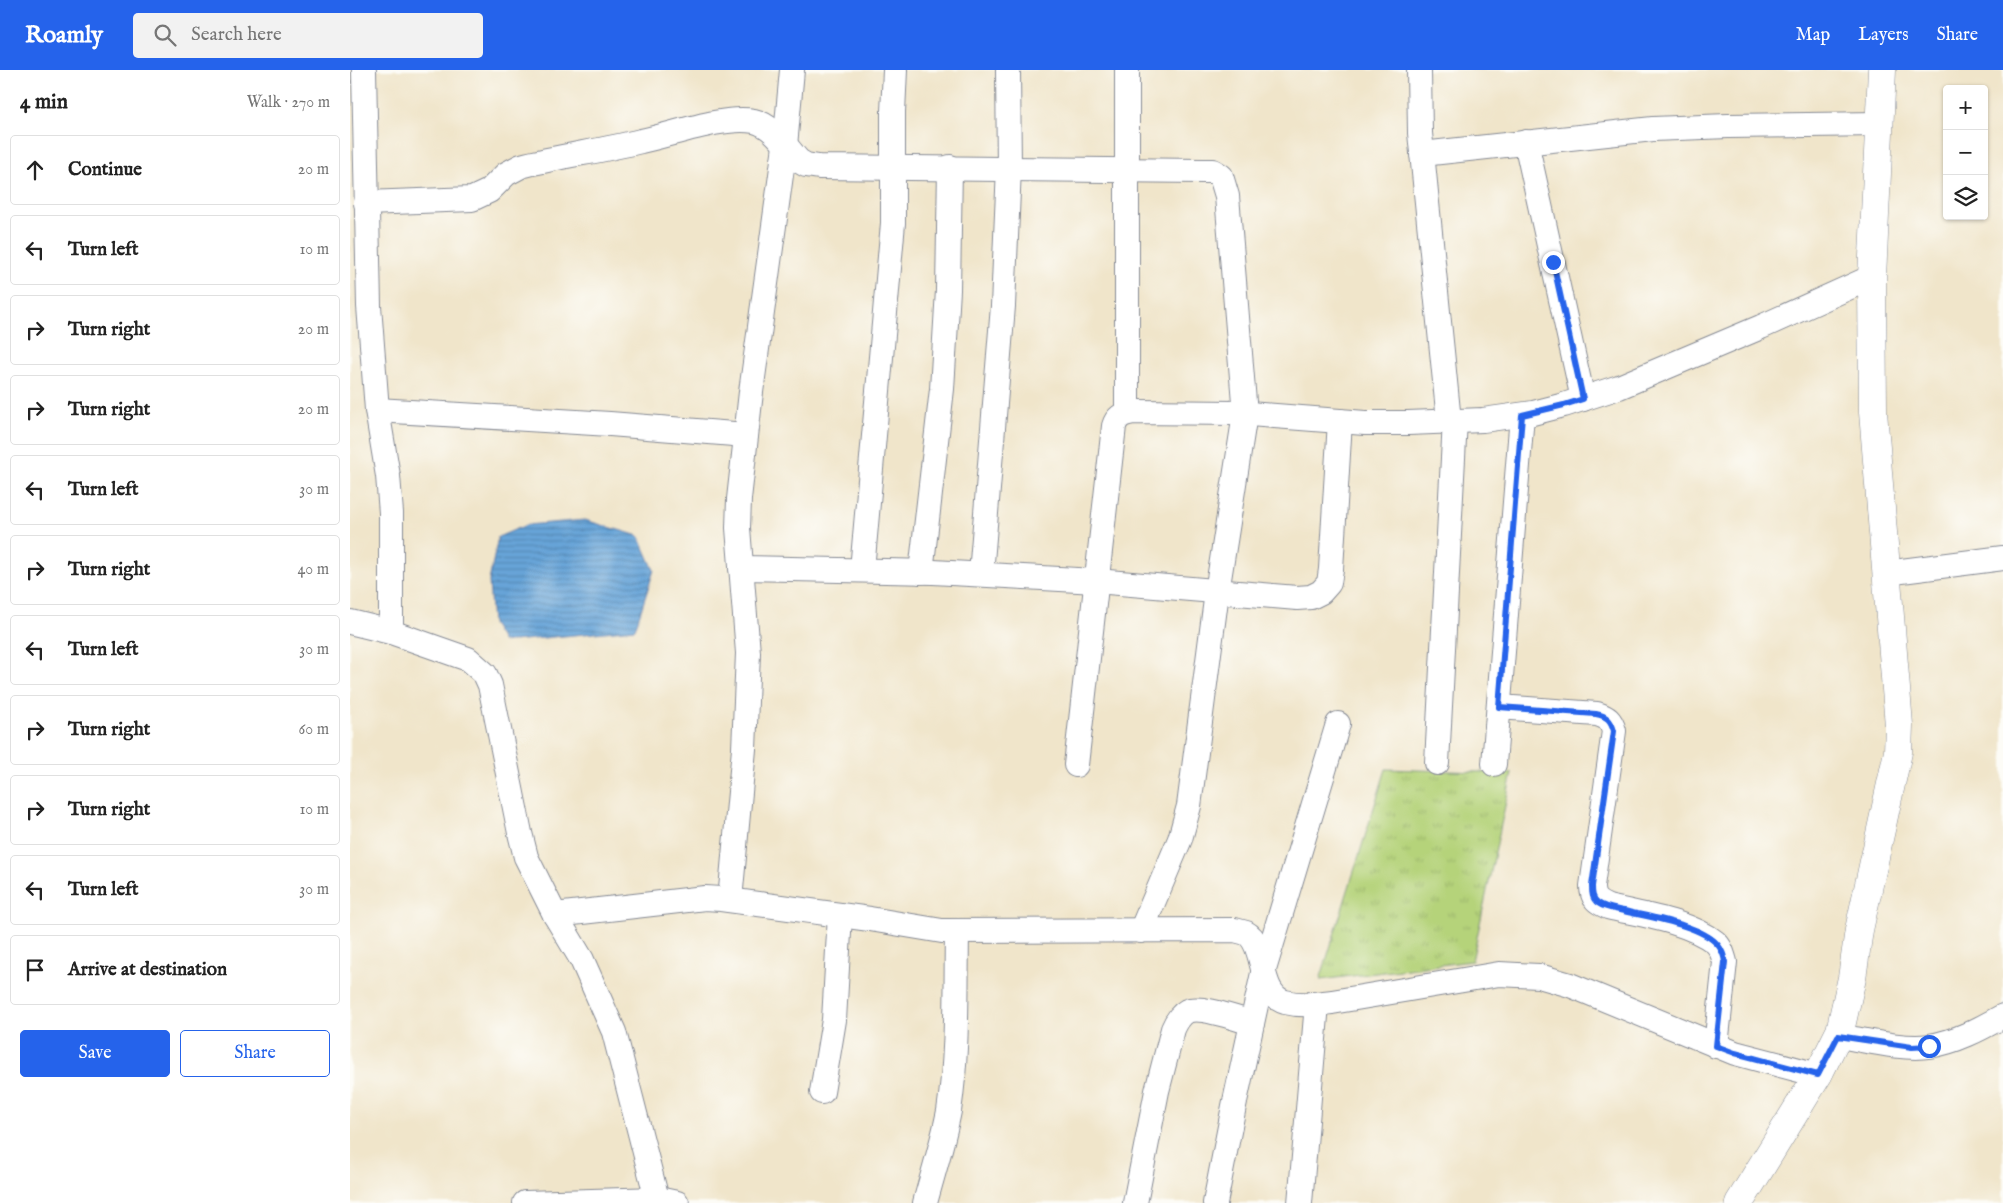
<!DOCTYPE html>
<html lang="en">
<head>
<meta charset="utf-8">
<style>
  body { margin:0; font-family:"IM FELL English",serif; background:#f2f2f2; color:#222 }
  .controls { position:absolute; right:15px; top:15px; display:grid; overflow:hidden; border-radius:5px; box-shadow:0 1px 4px #0004 }
  .controls button { width:45px; height:45px; display:grid; place-items:center; padding:0; border:0; border-bottom:1px solid #e0e0e0; background:#fff; color:#222; font:25px sans-serif }
  .stop { position:absolute; width:15px; height:15px; margin:-11px; border:4px solid #2563eb; border-radius:50%; background:#fff }
  .stop.end { background:#2563eb; border-color:#fff; box-shadow:0 1px 5px #0008 }
  .list { margin:0; padding:0; list-style:none }
  h2 { display:flex; justify-content:space-between; align-items:center; height:65px; margin:0; padding:0 20px; font-size:21px }
  h2 small { font-size:16px; font-weight:400; color:#767676 }
  .list li { display:grid; grid-template-columns:32px 1fr auto; gap:15px; align-items:center; box-sizing:border-box; height:70px; margin:0 10px 10px; padding:0 10px; border:1px solid #e0e0e0; border-radius:5px }
  .list b { display:block; font-size:19px; white-space:nowrap }
  .list em { font-size:16px; font-style:normal; color:#767676 }
  .actions { display:flex; gap:10px; padding:15px 20px }
  .actions a { flex:1; padding:11px 0; border:1px solid #2563eb; border-radius:5px; text-align:center; font-size:18px; color:#2563eb }
  .actions .main { background:#2563eb; color:#fff }
  .icon { flex:none; width:28px; height:28px; fill:none; stroke:currentColor; stroke-width:2; stroke-linecap:round; stroke-linejoin:round }
  .map { position:relative; flex:none; width:1653px; height:1133px; overflow:hidden }
  header { display:flex; align-items:center; gap:30px; box-sizing:border-box; height:70px; padding:0 25px; background:#2563eb; color:#fff }
  header strong { font-size:24px }
  nav { display:flex; gap:28px; margin-inline-start:auto; font-size:18px }
  .search { width:350px; height:45px; background:#f2f2f2; display:flex; align-items:center; gap:12px; box-sizing:border-box; padding:0 18px; border-radius:5px; color:#767676; font-size:19px }
  main { display:flex }
  aside { flex:1; background:#fff }
  .map>svg:first-child { display:block }
</style>
</head>
<body>
<header>
<strong>Roamly</strong>
<div class="search"><svg class="icon" aria-label="search" viewBox="0 0 24 24"><circle cx="10" cy="10" r="6"/><path d="M15 15l6 6"/></svg>Search here</div>
<nav><a>Map</a><a>Layers</a><a>Share</a></nav>
</header>
<main>
<aside>
<h2>4 min<small>Walk · 270 m</small></h2>
<ul class="list">
<li><svg class="icon" aria-label="ahead" viewBox="0 0 24 24"><path d="M12 20V5M6 11l6-6 6 6"/></svg><div><b>Continue</b></div><em>20 m</em></li>
<li><svg class="icon" aria-label="left" viewBox="0 0 24 24"><path d="M17 20v-9H6M10 6l-5 5 5 5"/></svg><div><b>Turn left</b></div><em>10 m</em></li>
<li><svg class="icon" aria-label="right" viewBox="0 0 24 24"><path d="M7 20v-9h11M14 6l5 5-5 5"/></svg><div><b>Turn right</b></div><em>20 m</em></li>
<li><svg class="icon" aria-label="right" viewBox="0 0 24 24"><path d="M7 20v-9h11M14 6l5 5-5 5"/></svg><div><b>Turn right</b></div><em>20 m</em></li>
<li><svg class="icon" aria-label="left" viewBox="0 0 24 24"><path d="M17 20v-9H6M10 6l-5 5 5 5"/></svg><div><b>Turn left</b></div><em>30 m</em></li>
<li><svg class="icon" aria-label="right" viewBox="0 0 24 24"><path d="M7 20v-9h11M14 6l5 5-5 5"/></svg><div><b>Turn right</b></div><em>40 m</em></li>
<li><svg class="icon" aria-label="left" viewBox="0 0 24 24"><path d="M17 20v-9H6M10 6l-5 5 5 5"/></svg><div><b>Turn left</b></div><em>30 m</em></li>
<li><svg class="icon" aria-label="right" viewBox="0 0 24 24"><path d="M7 20v-9h11M14 6l5 5-5 5"/></svg><div><b>Turn right</b></div><em>60 m</em></li>
<li><svg class="icon" aria-label="right" viewBox="0 0 24 24"><path d="M7 20v-9h11M14 6l5 5-5 5"/></svg><div><b>Turn right</b></div><em>10 m</em></li>
<li><svg class="icon" aria-label="left" viewBox="0 0 24 24"><path d="M17 20v-9H6M10 6l-5 5 5 5"/></svg><div><b>Turn left</b></div><em>30 m</em></li>
<li><svg class="icon" aria-label="arrive" viewBox="0 0 24 24"><path d="M6 21V4h12l-3 4 3 4H6"/></svg><div><b>Arrive at destination</b></div></li>
</ul>
<div class="actions"><a class="main">Save</a><a>Share</a></div>
</aside>
<div class="map">
<svg width="1653" height="1133" viewBox="0 0 1653 1133">
  <defs>
    <pattern id="park-tufts" width="24" height="20" patternUnits="userSpaceOnUse" patternTransform="scale(1.25)"><rect width="24" height="20" fill="#b5d37a"/><path d="M3 7l-1-3M5 7V3M7 7l1-3M15 17l-1-3M17 17v-4M19 17l1-3" fill="none" stroke="#9bb56c"/></pattern>
    <pattern id="water-rules" width="6" height="5" patternUnits="userSpaceOnUse" patternTransform="scale(1.25)"><rect width="6" height="5" fill="#67a4d8"/><path d="M0 2.5h6" fill="none" stroke="#5486b2"/></pattern>
  </defs>
  <rect width="100%" height="100%" fill="#fdfcf7"/>
  <filter id="ink" filterUnits="userSpaceOnUse"><feTurbulence type="fractalNoise" baseFrequency=".02" numOctaves="2"/><feDisplacementMap in="SourceGraphic" scale="10" xChannelSelector="R" yChannelSelector="G"/><feConvolveMatrix kernelMatrix="1 2 1 2 8 2 1 2 1" color-interpolation-filters="sRGB"/></filter>
  <filter id="wash" filterUnits="userSpaceOnUse"><feTurbulence type="fractalNoise" baseFrequency=".0096" numOctaves="4" result="noise"/><feDisplacementMap in="SourceGraphic" scale="20" xChannelSelector="R" yChannelSelector="G"/><feGaussianBlur stdDeviation="1.12" result="paint"/><feColorMatrix in="noise" values="0 0 0 0 0 0 0 0 0 0 0 0 0 0 0 0 0 1.4 0 .05"/><feComposite in="paint" operator="in"/></filter>
  <g filter="url(#wash)">
    <rect width="100%" height="100%" fill="#f0e5ca"/>
    <polygon fill="url(#park-tufts)" stroke="#68816c" points="1036,699 1162,703 1122,891 970,910"/>
    <polygon fill="url(#water-rules)" stroke="#416a9b" points="235,450 289,466 304,500 285,559 153,572 142,554 139,511 148,467 176,455"/>
  </g>
  <g filter="url(#ink)">
    <g fill="none" stroke-linecap="round" stroke-linejoin="round">
      <defs>
        <g id="minor">
          <polyline points="14,0 19,236 27,340 38,406 41,443 41,562"/>
          <polyline points="777,0 777,343"/>
          <polyline points="1069,0 1070,63 1099,351"/>
          <polyline points="1176,72 1233,329"/>
          <polyline points="1072,84 1303,59 1378,56 1529,54"/>
          <path d="M16,133l106,-4 17,-8 17,-17 15,-8c39,-10 80,-15 120,-25 30,-6 84,-26 113,-20 19,4 32,26 45,40l7,4 13,2 384,4h10l8,5 6,20 18,218 -28,178 -28,214 -9,33 -39,92"/>
          <polyline points="27,340 260,354 396,365"/>
          <polyline points="391,498 583,502 746,511 947,528 961,527 971,522 979,513 981,499 990,351"/>
          <polyline points="512,500 543,153 543,42 545,0"/>
          <polyline points="571,502 592,319 598,220 600,97"/>
          <polyline points="1536,503 1653,488"/>
          <polyline points="631,504 653,236 659,98 658,0"/>
          <polyline points="0,552 41,562 118,589 135,604 140,615 170,763 176,787 205,845 232,890 264,962 308,1133"/>
          <path d="M1149,637l98,7c10,3 14,6 17,17l-22,155c0,13 5,16 16,21 33,8 80,14 107,35 6,5 8,13 10,20l-9,84"/>
          <polyline points="1087,693 1105,350"/>
          <polyline points="1144,694 1172,345"/>
          <path d="M726,695l38,-339c3,-10 10,-13 20,-14l103,1 128,10h43l75,-3 50,-7 31,-8 55,-18 142,-60 111,-50"/>
          <polyline points="380,830 394,679 398,583 388,458 389,429 401,322 435,76 442,0"/>
          <path d="M205,845l150,-17 16,1 149,20 72,12 293,-1c3,1 8,2 11,3 21,11 11,61 39,69 16,4 31,2 47,0l167,-28 40,2 31,9 165,68 83,22"/>
          <path d="M1488,966c26,4 66,14 91,10 27,-4 51,-17 74,-30"/>
          <polyline points="472,1022 484,950 490,845"/>
          <polyline points="175,1133 308,1129 327,1133"/>
          <path d="M575,1133c8,-30 18,-61 24,-92 9,-59 7,-120 8,-179"/>
          <path d="M785,1133l22,-112 16,-62c3,-7 7,-14 14,-18 14,-6 50,8 65,12"/>
          <polyline points="865,1133 884,1036 913,903 988,654"/>
          <polyline points="950,1133 967,934"/>
        </g>
        <polyline id="tertiary" points="1389,1133 1468,1005 1490,961 1502,908 1509,860 1548,682 1549,655 1523,342 1522,207 1532,0"/>
      </defs>
      <use href="#minor" stroke="#868a94" stroke-width="26"/>
      <use href="#tertiary" stroke="#868a94" stroke-width="29"/>
      <use href="#minor" stroke="#fff" stroke-width="24"/>
      <use href="#tertiary" stroke="#fff" stroke-width="28"/>
    </g>
  </g>
  <g fill="none" stroke-linecap="round" stroke-linejoin="round" filter="url(#ink)">
    <path stroke="#2563eb" stroke-width="6" d="M1203,192l30,137 -19,6 -42,10 -23,292 97,7c11,2 15,6 18,17l-22,155c0,6 0,13 6,17 7,5 17,6 26,8 24,6 78,14 94,34 4,5 6,10 7,17l-9,84 19,7 83,22 20,-39 74,11 17,-1"/>
  </g>
</svg>
<div class="controls">
<button>+</button>
<button>−</button>
<button><svg class="icon" aria-label="layers" viewBox="0 0 24 24"><path d="M12 4l9 5-9 5-9-5zM3 14l9 5 9-5"/></svg></button>
</div>
<div class="stop" style="left:1579px;top:976px"></div>
<div class="stop end" style="left:1203px;top:192px"></div>
</div>
</main>
</body>
</html>
